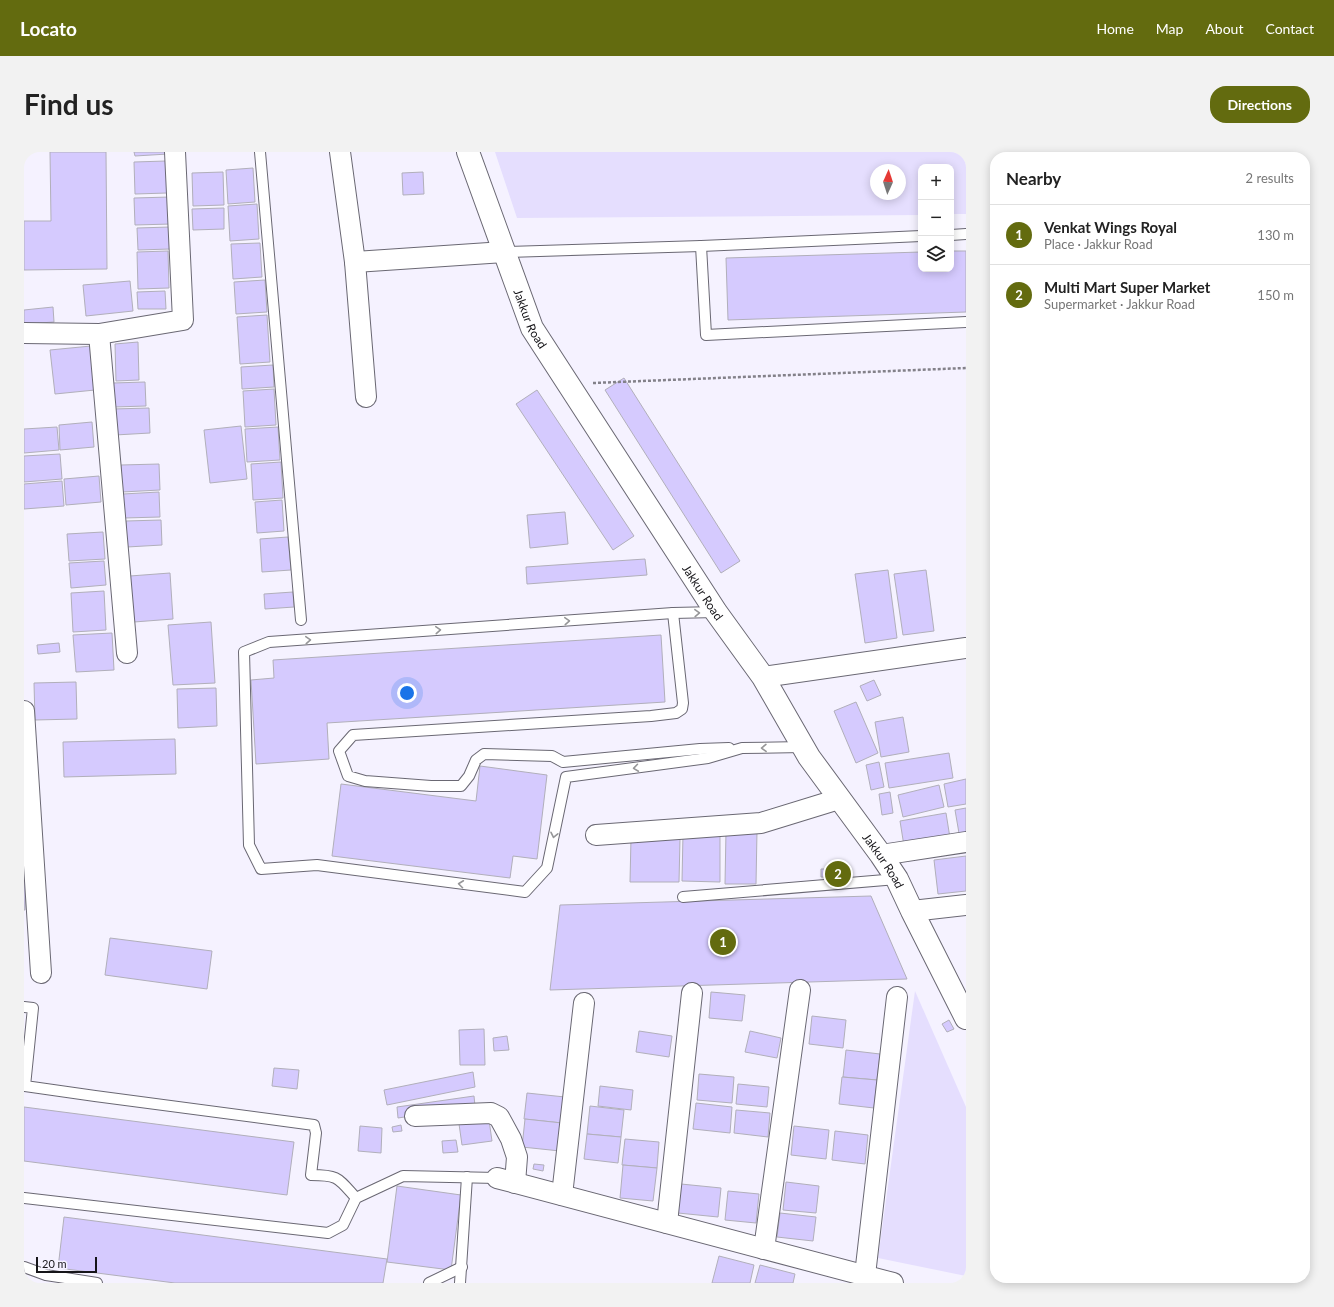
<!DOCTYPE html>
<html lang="en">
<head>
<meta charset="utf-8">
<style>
  body { margin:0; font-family:Lato,sans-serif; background:#f2f2f2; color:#222 }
  .controls { position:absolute; right:12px; top:12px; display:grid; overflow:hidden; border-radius:8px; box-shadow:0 2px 10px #0003 }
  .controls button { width:36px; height:36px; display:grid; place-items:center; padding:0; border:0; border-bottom:1px solid #e0e0e0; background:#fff; color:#222; font:20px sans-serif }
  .compass { position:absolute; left:846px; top:12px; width:36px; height:36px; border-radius:50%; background:#fff; box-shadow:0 2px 10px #0003; rotate:3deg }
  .scale { position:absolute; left:12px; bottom:10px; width:61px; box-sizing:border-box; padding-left:4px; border:2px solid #161519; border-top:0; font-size:11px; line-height:14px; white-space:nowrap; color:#161519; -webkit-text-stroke:3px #f5f2ff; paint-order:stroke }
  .you { position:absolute; left:383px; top:541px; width:14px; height:14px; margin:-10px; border:3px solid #fff; border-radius:50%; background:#1a73e8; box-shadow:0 0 0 6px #1a73e833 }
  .badge { display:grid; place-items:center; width:26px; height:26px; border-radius:50%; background:#636b0f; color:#fff; font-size:13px; font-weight:700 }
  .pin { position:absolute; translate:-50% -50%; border:2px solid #fff; box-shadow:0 1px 4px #0006 }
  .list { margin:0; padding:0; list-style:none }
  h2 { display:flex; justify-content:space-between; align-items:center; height:52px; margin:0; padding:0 16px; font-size:17px }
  h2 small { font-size:13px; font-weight:400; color:#767676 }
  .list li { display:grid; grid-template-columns:26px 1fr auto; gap:12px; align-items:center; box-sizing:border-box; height:60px; padding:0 16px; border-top:1px solid #e0e0e0 }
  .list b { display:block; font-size:15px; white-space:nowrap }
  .list p { margin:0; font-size:13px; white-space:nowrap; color:#767676 }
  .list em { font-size:13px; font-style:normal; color:#767676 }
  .icon { flex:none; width:22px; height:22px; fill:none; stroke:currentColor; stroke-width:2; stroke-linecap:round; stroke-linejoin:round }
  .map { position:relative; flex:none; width:942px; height:1131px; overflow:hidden; border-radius:16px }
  header { display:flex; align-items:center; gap:24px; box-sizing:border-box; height:56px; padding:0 20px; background:#636b0f; color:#fff }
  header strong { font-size:19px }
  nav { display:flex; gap:22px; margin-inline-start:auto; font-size:14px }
  .intro { display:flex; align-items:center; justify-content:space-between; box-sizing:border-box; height:96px; padding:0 24px }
  h1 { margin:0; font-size:28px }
  .button { padding:10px 18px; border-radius:16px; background:#636b0f; color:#fff; font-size:14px; font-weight:700 }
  main { display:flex; gap:24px; padding:0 24px }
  aside { flex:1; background:#fff; border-radius:16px; box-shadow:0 2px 10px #0003 }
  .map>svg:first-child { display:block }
</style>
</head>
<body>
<header>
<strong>Locato</strong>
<nav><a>Home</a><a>Map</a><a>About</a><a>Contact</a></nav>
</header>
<div class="intro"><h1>Find us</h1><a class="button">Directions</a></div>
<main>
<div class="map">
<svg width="942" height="1131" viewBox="0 0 942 1131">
  <rect width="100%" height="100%" fill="#f5f2ff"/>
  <g fill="#e5defe" fill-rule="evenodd">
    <path d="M471,0h471v62h-15v-47h-30v48l-404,3zM852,18h24v24h-24z"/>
    <polygon points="891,839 942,955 942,1124 854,1106"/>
  </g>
  <g fill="#d5cafe" stroke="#b1afba">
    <polygon points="26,0 82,0 83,117 0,118 0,69 27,69"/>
    <polygon points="110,0 144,0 144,2 111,4"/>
    <polygon points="142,9 143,41 111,42 110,10"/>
    <polygon points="229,16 231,50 204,52 202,18"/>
    <polygon points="199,20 200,53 169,54 168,21"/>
    <polygon points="399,20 400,42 379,43 378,21"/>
    <polygon points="146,45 147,72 111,73 110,46"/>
    <polygon points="233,52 235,87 206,89 204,54"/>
    <polygon points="200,56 200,77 169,78 168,57"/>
    <polygon points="146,75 146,97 114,98 113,76"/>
    <polygon points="236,91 238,125 209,127 207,92"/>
    <polygon points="144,99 145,136 114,137 113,100"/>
    <polygon points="927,99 942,99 942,160 704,168 702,106 897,100 897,117 927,117"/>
    <polygon points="241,128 243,160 212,162 210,130"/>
    <polygon points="106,129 109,159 62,164 59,133"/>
    <polygon points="141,139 142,157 114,157 113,140"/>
    <polygon points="29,155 30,170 0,172 0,158"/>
    <polygon points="243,163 246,210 216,212 213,165"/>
    <polygon points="114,190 115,228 92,229 91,192"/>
    <polygon points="67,194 71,238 31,242 26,198"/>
    <polygon points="249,213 250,235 218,237 217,215"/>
    <polygon points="600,226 716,409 697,421 581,238"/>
    <polygon points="121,230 122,254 90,255 89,231"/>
    <polygon points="250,237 252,273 221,275 219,239"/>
    <polygon points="513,238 610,384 589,398 492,252"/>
    <polygon points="125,256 126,281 91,283 89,257"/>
    <polygon points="68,270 70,295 36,298 35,273"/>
    <polygon points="217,274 223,327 186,331 180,278"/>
    <polygon points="33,275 35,298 0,301 0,277"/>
    <polygon points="254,275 256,308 223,310 221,277"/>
    <polygon points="36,302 38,327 0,330 0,304"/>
    <polygon points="257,310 259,346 229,348 227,312"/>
    <polygon points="135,312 136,338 98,340 97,313"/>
    <polygon points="75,324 77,350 42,353 40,327"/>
    <polygon points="38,329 40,354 0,357 0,332"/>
    <polygon points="135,340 136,365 100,366 99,342"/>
    <polygon points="258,348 260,379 233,381 231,350"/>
    <polygon points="541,360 544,392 506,396 503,363"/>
    <polygon points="137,368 138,393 103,395 102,369"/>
    <polygon points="79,380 81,407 45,409 43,382"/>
    <polygon points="264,385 267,418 238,420 236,387"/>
    <polygon points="621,407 623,423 503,432 502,415"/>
    <polygon points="80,409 82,433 47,436 45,411"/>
    <polygon points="864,418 873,486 841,491 831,422"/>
    <polygon points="902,418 910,479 879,483 870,422"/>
    <polygon points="146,421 149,467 110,470 106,424"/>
    <polygon points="80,439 82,478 49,480 47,441"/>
    <polygon points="269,440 270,455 241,457 240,442"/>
    <polygon points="187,470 191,531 149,533 144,473"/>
    <polygon points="88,481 90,518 52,520 49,483"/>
    <polygon points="637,483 641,550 303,571 305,607 232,612 227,528 250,526 249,508"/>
    <polygon points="35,491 36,500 14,502 13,493"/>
    <polygon points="850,528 857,543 843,549 836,534"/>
    <polygon points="52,530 53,567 11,568 10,531"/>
    <polygon points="192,536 193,574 154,576 153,537"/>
    <polygon points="832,550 854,601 832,611 810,559"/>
    <polygon points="879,565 885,600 857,605 851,570"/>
    <polygon points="151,587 152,622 40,625 39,590"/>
    <polygon points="925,601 929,626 865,636 861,611"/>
    <polygon points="855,610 860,635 847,638 842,613"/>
    <polygon points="456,614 523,623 513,707 489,704 486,726 308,704 317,632 452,649"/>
    <polygon points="942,627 942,652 924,655 920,632"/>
    <polygon points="915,633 920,655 879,665 874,643"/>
    <polygon points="866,640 869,661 858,663 855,642"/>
    <polygon points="942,656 942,686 936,687 931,658"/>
    <polygon points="922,661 926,686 880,694 876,669"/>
    <polygon points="702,679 733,679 732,732 701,732"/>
    <polygon points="659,682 696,683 696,730 658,729"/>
    <polygon points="607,686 656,687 655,730 606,730"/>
    <polygon points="942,704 942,739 914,742 910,708"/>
    <polygon points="0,715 3,715 1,758 0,758"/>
    <polygon points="797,717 825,717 825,726 797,725"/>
    <polygon points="847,744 883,827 526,838 536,753"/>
    <polygon points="86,786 188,799 183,837 81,823"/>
    <polygon points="687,840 721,843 718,869 685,866"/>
    <polygon points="788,864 822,868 819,896 785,892"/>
    <polygon points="925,868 930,877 923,880 918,872"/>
    <polygon points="460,877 461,913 436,913 435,878"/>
    <polygon points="615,879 648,884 645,905 612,900"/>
    <polygon points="726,879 757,886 753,906 721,900"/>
    <polygon points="483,884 485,898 470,899 469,886"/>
    <polygon points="822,898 856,902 853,928 819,925"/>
    <polygon points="250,916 275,918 273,937 248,934"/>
    <polygon points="449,920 451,935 363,953 360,938"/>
    <polygon points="675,922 710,925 708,951 673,948"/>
    <polygon points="818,925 853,928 850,956 815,952"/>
    <polygon points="714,932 745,935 743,955 712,952"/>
    <polygon points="576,934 609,938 607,958 574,954"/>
    <polygon points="503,941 541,945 538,971 500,967"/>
    <polygon points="450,944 451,954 374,966 373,955"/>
    <polygon points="672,951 708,955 706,981 669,977"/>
    <polygon points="566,954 600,958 597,985 563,982"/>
    <polygon points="0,955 270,990 263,1043 0,1009"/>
    <polygon points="712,958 746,961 744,985 710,981"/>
    <polygon points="501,967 538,971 536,999 498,995"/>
    <polygon points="465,968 468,989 438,993 435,972"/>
    <polygon points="377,973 378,979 369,980 368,975"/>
    <polygon points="336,974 358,976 357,1001 334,999"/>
    <polygon points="770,974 805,978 802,1007 767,1003"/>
    <polygon points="811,979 844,983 841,1012 808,1008"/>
    <polygon points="563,982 597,985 594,1011 560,1007"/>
    <polygon points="601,987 635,990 633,1016 598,1013"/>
    <polygon points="432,988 434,1000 419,1001 418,989"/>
    <polygon points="510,1012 520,1013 519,1019 509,1017"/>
    <polygon points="599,1013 633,1016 629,1049 596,1046"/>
    <polygon points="762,1030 795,1034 792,1061 759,1058"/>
    <polygon points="657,1032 697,1036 694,1065 654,1061"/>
    <polygon points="373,1034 437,1043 427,1118 363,1110"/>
    <polygon points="704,1039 735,1042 732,1071 701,1068"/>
    <polygon points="756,1061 792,1065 789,1089 753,1085"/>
    <polygon points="40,1065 363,1107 359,1131 151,1131 34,1116"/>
    <polygon points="695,1104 730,1113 726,1131 688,1131"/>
    <polygon points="736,1113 771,1122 769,1131 731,1131"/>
  </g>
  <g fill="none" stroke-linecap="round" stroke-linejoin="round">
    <defs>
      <g id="lane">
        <polyline points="236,0 277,468"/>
        <polyline points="927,83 942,82"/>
        <polyline points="677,94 682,183 942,170"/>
        <polyline points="480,100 677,94 897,84"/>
        <polyline points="692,460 649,461 245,490 220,500 225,693 237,717 293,713 501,740 523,716 542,625 684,606 718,596 779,595"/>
        <polyline points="649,461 659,551 658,557 652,561 627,564 329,583 315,599 324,624 341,629 407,634 437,634 445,624 452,608 460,602 528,604 539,610 676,597 705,596"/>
        <polyline points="659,745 873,727"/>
        <path d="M0,855l9,1 -8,78 70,10 219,29 2,8 -5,42c28,0 27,3 45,23"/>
        <polyline points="0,1046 304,1081 319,1073 332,1046 379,1024 473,1026"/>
        <polyline points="0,1115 22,1123 73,1131"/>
        <polyline points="405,1131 438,1115"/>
        <polyline points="436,1131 443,1025"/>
      </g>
      <g id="street">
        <polyline points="316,0 331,110 342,245"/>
        <polyline points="331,110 480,100"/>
        <polyline points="0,181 75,182 159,168 151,0"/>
        <polyline points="75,182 103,501"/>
        <polyline points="739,525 942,496"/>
        <polyline points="0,559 17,821"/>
        <polyline points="572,683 737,671 815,647"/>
        <polyline points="857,703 942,690"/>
        <polyline points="888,759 942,753"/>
        <polyline points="391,964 467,961 475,965 487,987 493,1005 491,1031"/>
        <polyline points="473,1026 869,1131"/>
        <polyline points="538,1043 560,851"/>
        <polyline points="643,1071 668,841"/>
        <polyline points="740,1097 776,838"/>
        <polyline points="841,1123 873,845"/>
      </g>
      <g id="secondary">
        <path id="s1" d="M444,0l64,176 184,284 47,65 46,80 72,98 16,24 15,32 54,107"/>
      </g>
    </defs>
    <use href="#lane" stroke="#6a6873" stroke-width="12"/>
    <use href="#street" stroke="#6a6873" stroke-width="22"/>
    <use href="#secondary" stroke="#6a6873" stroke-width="24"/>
    <polyline stroke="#838189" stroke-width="2.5" stroke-dasharray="3 2" stroke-linecap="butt" points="569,231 942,216"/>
    <use href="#lane" stroke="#fff" stroke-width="10"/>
    <use href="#street" stroke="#fff" stroke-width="20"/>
    <use href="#secondary" stroke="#fff" stroke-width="22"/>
  </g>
  <defs><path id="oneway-chevron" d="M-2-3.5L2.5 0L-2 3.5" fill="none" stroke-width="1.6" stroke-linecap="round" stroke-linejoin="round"/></defs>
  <g stroke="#969698">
    <use href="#oneway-chevron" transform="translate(673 461) rotate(-2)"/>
    <use href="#oneway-chevron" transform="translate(543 469) rotate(-4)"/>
    <use href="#oneway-chevron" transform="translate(414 478) rotate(-4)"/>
    <use href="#oneway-chevron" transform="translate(284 488) rotate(-4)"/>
    <use href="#oneway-chevron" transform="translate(740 596) rotate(179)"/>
    <use href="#oneway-chevron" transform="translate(612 616) rotate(172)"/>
    <use href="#oneway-chevron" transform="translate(530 683) rotate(102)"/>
    <use href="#oneway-chevron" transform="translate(437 732) rotate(-173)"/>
  </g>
  <g text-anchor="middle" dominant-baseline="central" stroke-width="4" stroke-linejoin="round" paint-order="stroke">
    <g font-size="12" fill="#161519" stroke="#f5f2ff">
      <text stroke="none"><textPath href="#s1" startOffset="178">Jakkur Road</textPath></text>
      <text stroke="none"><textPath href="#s1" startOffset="502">Jakkur Road</textPath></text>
      <text stroke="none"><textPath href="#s1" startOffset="826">Jakkur Road</textPath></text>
    </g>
  </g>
</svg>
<div class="controls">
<button>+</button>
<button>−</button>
<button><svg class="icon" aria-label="layers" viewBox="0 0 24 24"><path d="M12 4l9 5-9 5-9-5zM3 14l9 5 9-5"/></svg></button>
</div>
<svg class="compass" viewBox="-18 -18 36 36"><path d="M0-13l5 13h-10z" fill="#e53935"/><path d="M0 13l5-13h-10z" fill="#767676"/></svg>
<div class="scale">20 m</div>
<div class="you"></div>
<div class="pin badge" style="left:699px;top:790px">1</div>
<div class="pin badge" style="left:814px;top:722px">2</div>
</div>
<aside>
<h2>Nearby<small>2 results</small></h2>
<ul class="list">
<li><span class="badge">1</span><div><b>Venkat Wings Royal</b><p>Place · Jakkur Road</p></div><em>130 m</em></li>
<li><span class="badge">2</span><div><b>Multi Mart Super Market</b><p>Supermarket · Jakkur Road</p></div><em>150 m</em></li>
</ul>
</aside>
</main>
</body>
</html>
